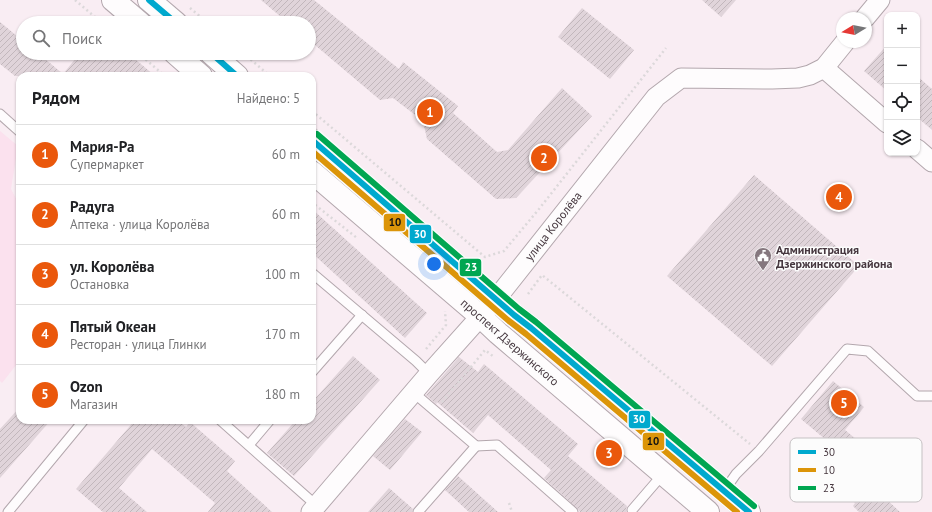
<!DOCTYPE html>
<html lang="ru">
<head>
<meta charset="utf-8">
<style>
  body { margin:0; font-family:"PT Sans",sans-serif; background:#f6f6f6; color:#202124 }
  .controls { position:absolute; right:12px; top:12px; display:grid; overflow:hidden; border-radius:8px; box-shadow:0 1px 3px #0004 }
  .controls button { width:36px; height:36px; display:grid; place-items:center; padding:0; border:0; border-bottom:1px solid #e0e0e0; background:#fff; color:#202124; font:20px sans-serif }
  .compass { position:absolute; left:836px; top:12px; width:36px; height:36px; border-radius:50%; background:#fff; box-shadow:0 1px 3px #0004; rotate:260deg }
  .you { position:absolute; left:434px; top:264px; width:14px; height:14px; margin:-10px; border:3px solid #fff; border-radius:50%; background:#1a73e8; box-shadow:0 0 0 6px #1a73e833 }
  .badge { display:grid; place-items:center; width:26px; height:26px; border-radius:50%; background:#ea580c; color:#fff; font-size:13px; font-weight:700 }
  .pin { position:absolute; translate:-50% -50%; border:2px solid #fff; box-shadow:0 1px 4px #0006 }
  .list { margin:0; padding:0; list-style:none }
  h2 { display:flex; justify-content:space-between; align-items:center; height:52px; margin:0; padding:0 16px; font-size:17px }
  h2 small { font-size:13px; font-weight:400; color:#757577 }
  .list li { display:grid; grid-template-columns:26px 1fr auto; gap:12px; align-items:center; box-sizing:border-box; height:60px; padding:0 16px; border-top:1px solid #e0e0e0 }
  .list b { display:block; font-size:15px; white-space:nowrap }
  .list p { margin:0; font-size:13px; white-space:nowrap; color:#757577 }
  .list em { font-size:13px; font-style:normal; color:#757577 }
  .icon { flex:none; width:22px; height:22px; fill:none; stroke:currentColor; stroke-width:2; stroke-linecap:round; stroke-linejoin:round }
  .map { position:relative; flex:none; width:932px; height:512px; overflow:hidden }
  .search { position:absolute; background:#fff; box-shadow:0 1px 3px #0004; left:16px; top:16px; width:300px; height:44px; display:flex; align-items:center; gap:10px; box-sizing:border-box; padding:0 14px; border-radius:22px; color:#757577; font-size:15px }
  .panel { position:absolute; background:#fff; box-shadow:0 1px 3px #0004; left:16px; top:72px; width:300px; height:352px; border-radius:12px }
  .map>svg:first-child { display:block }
</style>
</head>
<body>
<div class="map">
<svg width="932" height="512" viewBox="0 0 932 512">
  <defs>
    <pattern id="building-hatch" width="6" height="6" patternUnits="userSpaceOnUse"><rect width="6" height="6" fill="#e0d4da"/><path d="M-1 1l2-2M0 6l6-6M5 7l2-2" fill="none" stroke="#c2b7bc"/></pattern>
  </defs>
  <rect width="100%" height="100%" fill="#f9edf3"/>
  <polygon fill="#fbe1ee" points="0,131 18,146 11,189 20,206 20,360 2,383 0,381"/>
  <g fill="url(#building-hatch)">
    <polygon points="261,0 314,0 399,69 403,62 458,106 453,113 497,152 508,150 562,88 592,116 516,198 496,199 427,139 423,121 393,98 380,100 309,40 309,23 288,23"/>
    <polygon points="702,0 736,0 721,17"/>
    <polygon points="582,8 634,50 610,79 558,37"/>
    <polygon points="0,22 23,41 23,53 38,53 63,74 80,53 128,53 155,76 15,76 0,64"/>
    <polygon points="887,45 887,91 864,71"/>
    <polygon points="917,76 932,89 932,130 917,117"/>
    <polygon points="754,175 859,266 772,366 667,276"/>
    <polygon points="312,209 427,313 405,338 312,253"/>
    <polygon points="353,356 380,380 294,476 267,453 296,420 312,420 312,402"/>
    <polygon points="459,357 478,372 484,364 578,444 568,456 627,506 626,509 626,512 580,512 577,508 544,478 551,470 488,415 473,433 437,402 436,404 426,395"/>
    <polygon points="833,381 864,407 845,430 885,463 869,483 900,512 859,512 853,506 855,503 819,473 838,450 801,419"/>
    <polygon points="20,407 20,420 51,420 0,478 0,429"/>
    <polygon points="405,419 422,432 390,470 373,456"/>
    <polygon points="135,420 177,420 186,427 190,422 235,461 227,471 272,512 208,512 215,503 152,449 119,488 147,512 103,512 76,489"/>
    <polygon points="458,476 498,512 469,512 445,490"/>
    <polygon points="389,488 413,509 412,512 368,512"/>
  </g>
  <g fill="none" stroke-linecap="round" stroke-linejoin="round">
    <defs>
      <g id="service">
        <polyline points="0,114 20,132"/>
        <polyline points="312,273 416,361 429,374"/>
        <polyline points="312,372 362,315"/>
        <polyline points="414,393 476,446 497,445 573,512"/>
        <polyline points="220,420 317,506"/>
        <polyline points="249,445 270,420"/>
        <polyline points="724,491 736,474 759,451 847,349 868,351 917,396 932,396"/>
        <polyline points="632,510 663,474"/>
        <polyline points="8,512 84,420"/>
        <polyline points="418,512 476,446"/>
      </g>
      <g id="minor">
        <polyline points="865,18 880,0"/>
        <polyline points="824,68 887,123"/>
        <polyline points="917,149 932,162"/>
        <polyline points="311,512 429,374 496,299 656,97 681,78 772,79 798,78 810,75 824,68 845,42"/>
      </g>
      <g id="secondary">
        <polyline points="113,0 140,23"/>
        <polyline points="149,0 176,23"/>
        <polyline points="175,53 201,76"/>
        <polyline points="211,53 237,76"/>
        <polyline points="312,140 514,315 531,328 749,512"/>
        <polyline points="312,172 480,316 498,333 708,512"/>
      </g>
    </defs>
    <use href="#service" stroke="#b3a7ad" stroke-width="11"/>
    <use href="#minor" stroke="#b3a7ad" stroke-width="21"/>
    <use href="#secondary" stroke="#b3a7ad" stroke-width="24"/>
    <g stroke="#dcd8da" stroke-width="2.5" stroke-dasharray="2 3" stroke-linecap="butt">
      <polyline points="75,0 102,23"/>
      <polyline points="190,8 208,23"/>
      <polyline points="138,53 165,76"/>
      <polyline points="243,53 270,76"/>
      <polyline points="312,111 485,257 504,251 539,209 666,48"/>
      <polyline points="312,207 314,204 357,238"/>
      <polyline points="528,294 542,275 750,444"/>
      <polyline points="426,349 446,325 445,311"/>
      <polyline points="442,402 485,350 494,357"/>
      <polyline points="509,503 512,512"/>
    </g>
    <use href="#service" stroke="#fefcfd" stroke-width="9"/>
    <use href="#minor" stroke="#fefcfd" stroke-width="19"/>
    <use href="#secondary" stroke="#fefcfd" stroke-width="22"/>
    <defs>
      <g id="bus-1">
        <polyline points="149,0 176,23"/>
        <polyline points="211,53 237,76"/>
        <polyline points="312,140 514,315 531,328 749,512"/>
      </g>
      <polyline id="bus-2" points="312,151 509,321 526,334 737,512"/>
      <polyline id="bus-3" points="317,134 519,309 536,322 754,506"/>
    </defs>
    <use href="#bus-1" stroke="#fcfcfc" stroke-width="9"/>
    <use href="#bus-2" stroke="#fcfcfc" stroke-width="9"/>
    <use href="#bus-3" stroke="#fcfcfc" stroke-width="9"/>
    <use href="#bus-1" stroke="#00a9ce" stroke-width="6"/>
    <use href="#bus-2" stroke="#dc9509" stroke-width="6"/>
    <use href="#bus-3" stroke="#00a651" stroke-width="6"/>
  </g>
  <defs>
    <symbol id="civic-pin" viewBox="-11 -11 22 30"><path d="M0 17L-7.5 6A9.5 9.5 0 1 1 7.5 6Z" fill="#85777e" stroke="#fcfcfc"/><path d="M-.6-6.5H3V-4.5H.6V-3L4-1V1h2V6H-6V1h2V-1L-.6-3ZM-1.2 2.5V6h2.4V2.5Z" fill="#fff"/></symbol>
  </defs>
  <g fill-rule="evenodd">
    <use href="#civic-pin" x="753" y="246" width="20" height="27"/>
  </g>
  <g text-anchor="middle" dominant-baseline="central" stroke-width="3" stroke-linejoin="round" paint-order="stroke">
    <g font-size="12" fill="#46373f" stroke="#fcfcfc">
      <text transform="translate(553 226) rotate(-52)">улица Королёва</text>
      <text transform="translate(510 342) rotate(41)">проспект Дзержинского</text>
    </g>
    <g font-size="12" font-weight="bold" fill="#46373f" stroke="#fcfcfc" text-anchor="start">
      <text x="776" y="249">Администрация<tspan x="776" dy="14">Дзержинского района</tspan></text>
    </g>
  </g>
  <rect x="790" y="438" width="132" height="64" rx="6" fill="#fcfcfc" stroke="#c5c1c3" stroke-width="1"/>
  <rect x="798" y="450" width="18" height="4" fill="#00a9ce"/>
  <rect x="798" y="468" width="18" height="4" fill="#dc9509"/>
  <rect x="798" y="486" width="18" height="4" fill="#00a651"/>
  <g font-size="11" fill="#46373f">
    <text x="823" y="456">30</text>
    <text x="823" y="474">10</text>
    <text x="823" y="492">23</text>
  </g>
  <g stroke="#fcfcfc" stroke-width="1.5">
    <rect x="383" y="213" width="23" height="19" rx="4" fill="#dc9509"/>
    <rect x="409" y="224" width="23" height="20" rx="4" fill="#00a9ce"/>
    <rect x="459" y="258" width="23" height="19" rx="4" fill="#00a651"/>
    <rect x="628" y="410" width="23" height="19" rx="4" fill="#00a9ce"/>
    <rect x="642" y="432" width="23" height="19" rx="4" fill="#dc9509"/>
  </g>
  <g font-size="11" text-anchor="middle" font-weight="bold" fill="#fff">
    <text x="420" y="238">30</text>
    <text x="471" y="271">23</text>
    <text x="639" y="423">30</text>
  </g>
  <g font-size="11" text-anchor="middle" font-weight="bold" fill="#111">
    <text x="395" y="226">10</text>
    <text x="653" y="445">10</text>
  </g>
</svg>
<div class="controls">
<button>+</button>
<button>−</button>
<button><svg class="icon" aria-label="locate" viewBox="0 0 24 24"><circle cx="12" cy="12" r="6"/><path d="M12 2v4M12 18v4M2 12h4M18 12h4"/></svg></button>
<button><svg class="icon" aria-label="layers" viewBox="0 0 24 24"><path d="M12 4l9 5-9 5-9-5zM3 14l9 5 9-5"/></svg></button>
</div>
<svg class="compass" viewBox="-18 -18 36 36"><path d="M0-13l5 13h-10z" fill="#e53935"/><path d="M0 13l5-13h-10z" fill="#757577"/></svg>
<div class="you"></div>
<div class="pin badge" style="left:430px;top:112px">1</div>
<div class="pin badge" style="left:544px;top:158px">2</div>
<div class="pin badge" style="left:609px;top:453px">3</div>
<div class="pin badge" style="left:839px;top:197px">4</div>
<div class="pin badge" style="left:844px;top:403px">5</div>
<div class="search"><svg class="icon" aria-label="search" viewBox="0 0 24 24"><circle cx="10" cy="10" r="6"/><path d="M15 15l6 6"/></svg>Поиск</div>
<section class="panel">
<h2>Рядом<small>Найдено: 5</small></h2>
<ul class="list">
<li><span class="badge">1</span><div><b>Мария-Ра</b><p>Супермаркет</p></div><em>60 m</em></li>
<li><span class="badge">2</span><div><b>Радуга</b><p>Аптека · улица Королёва</p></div><em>60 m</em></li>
<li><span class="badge">3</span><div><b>ул. Королёва</b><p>Остановка</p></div><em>100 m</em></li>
<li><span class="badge">4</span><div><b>Пятый Океан</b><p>Ресторан · улица Глинки</p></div><em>170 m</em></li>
<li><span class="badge">5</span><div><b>Ozon</b><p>Магазин</p></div><em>180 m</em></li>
</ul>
</section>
</div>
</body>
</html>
